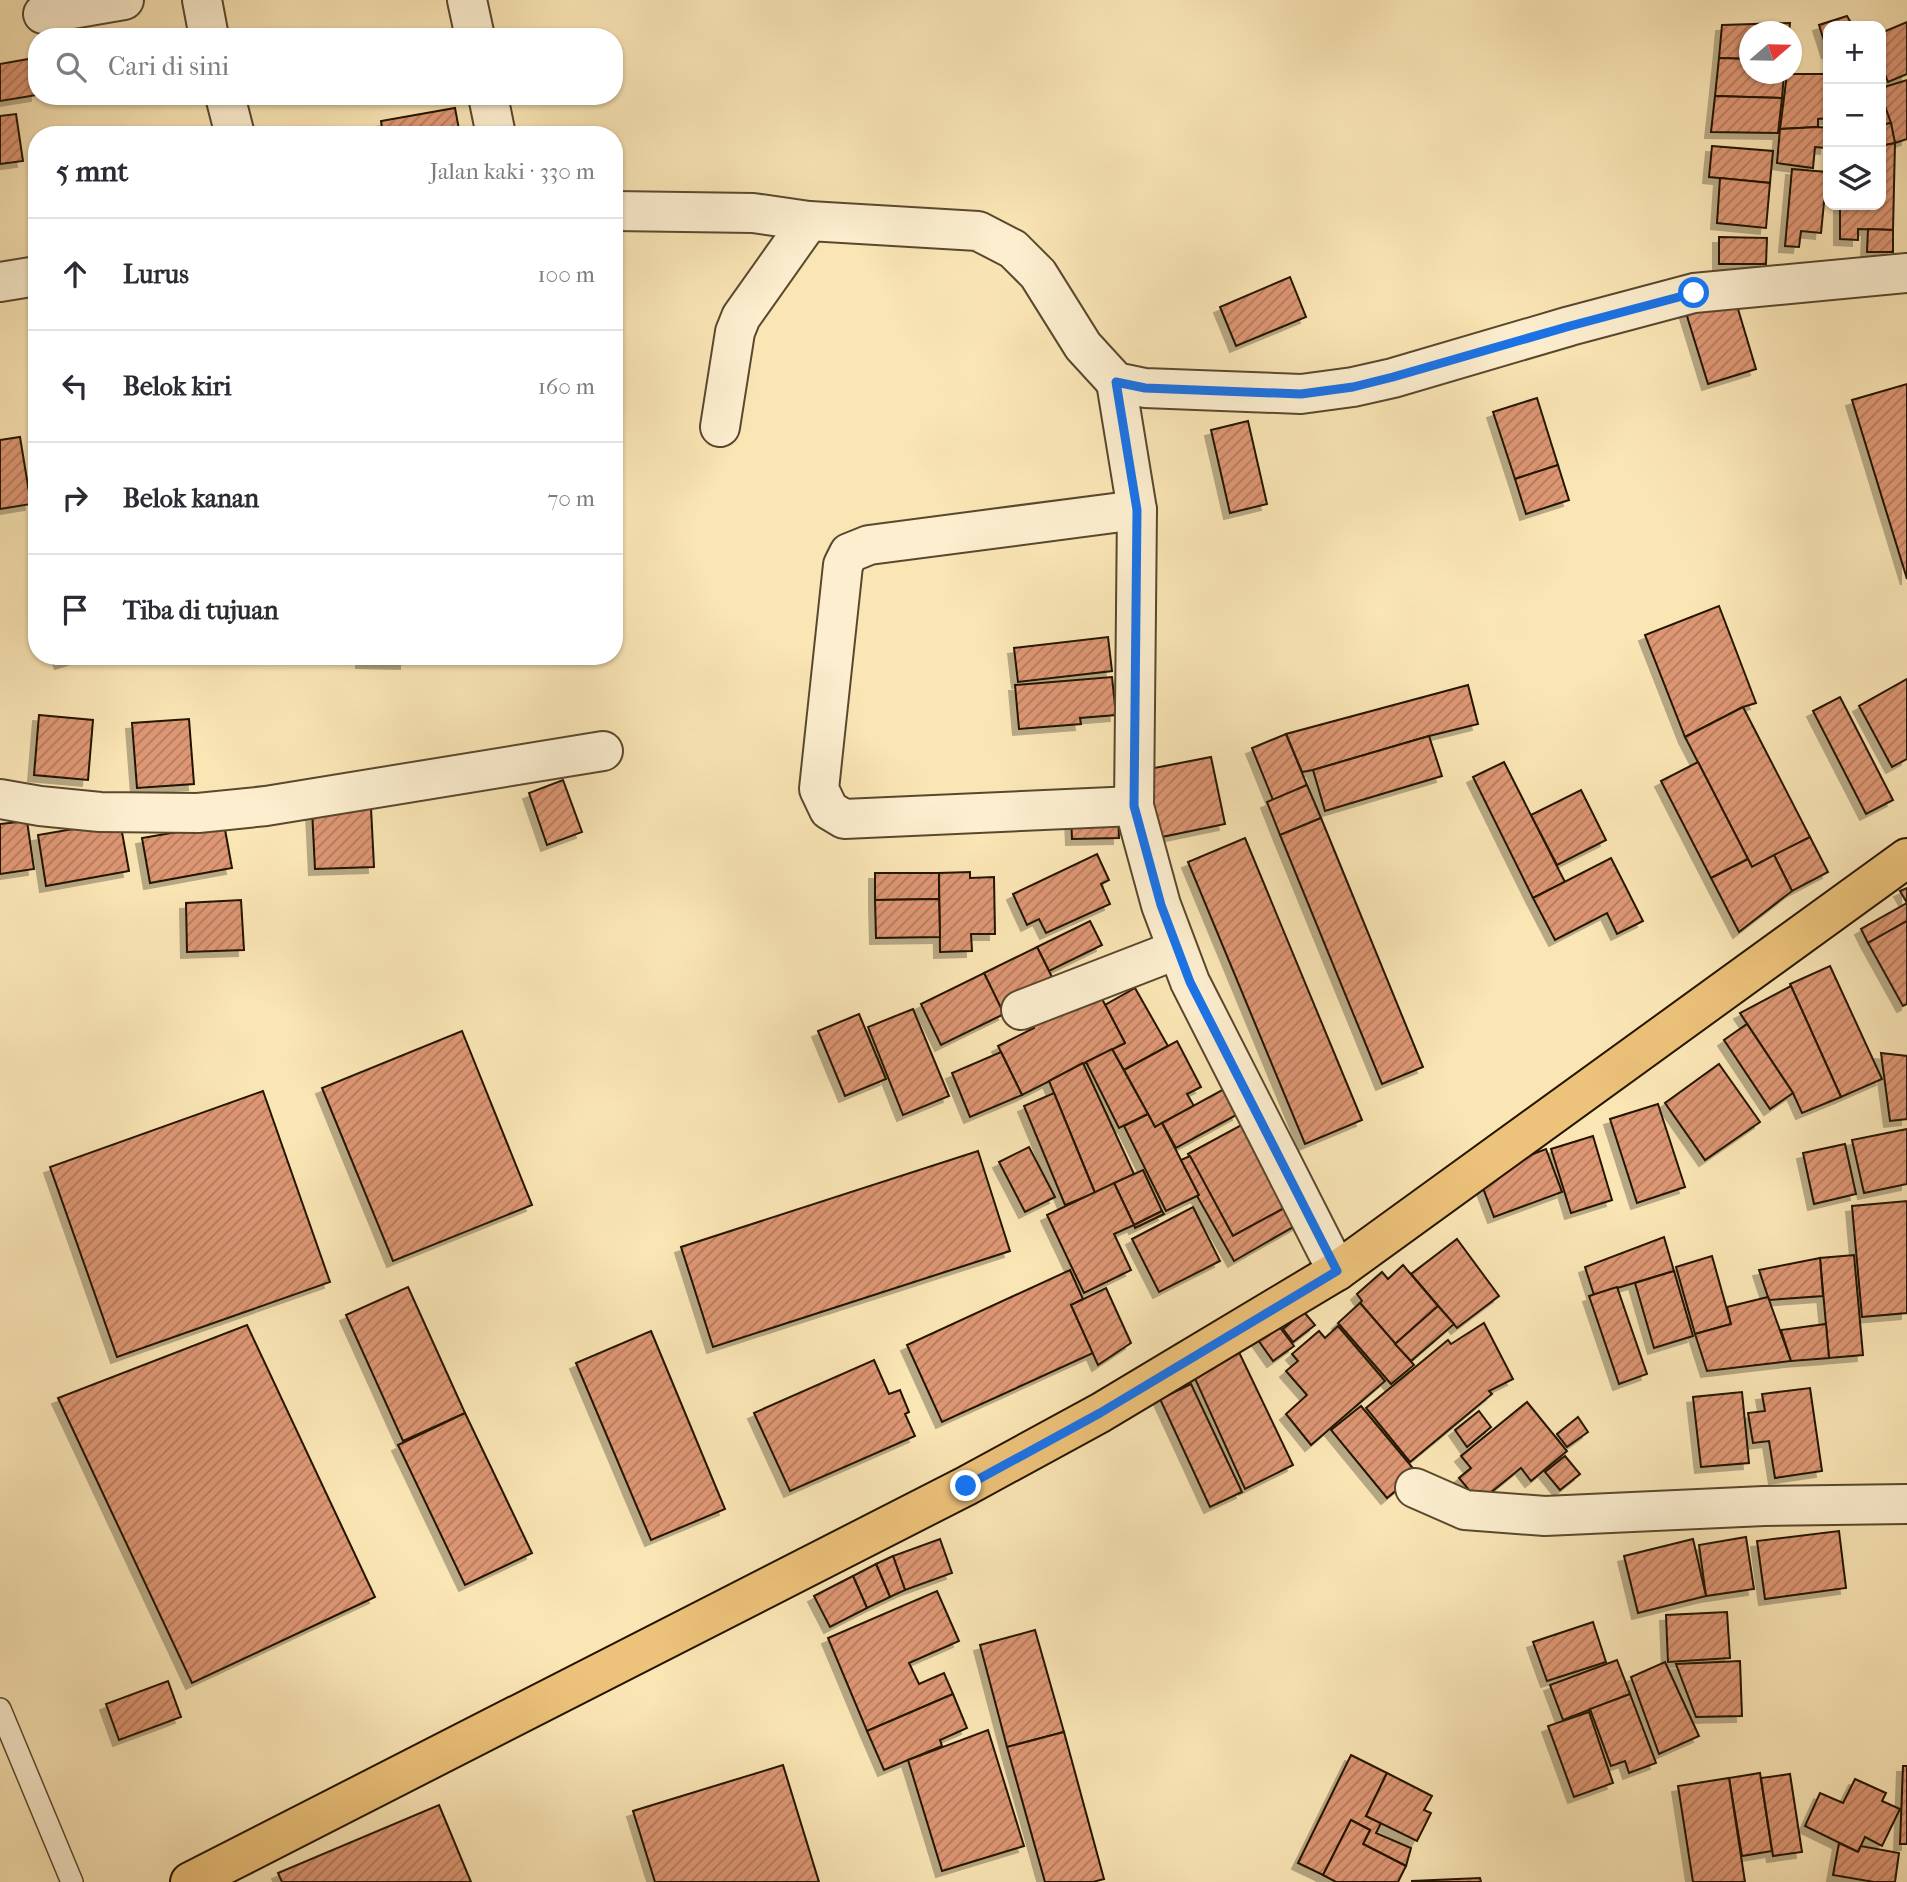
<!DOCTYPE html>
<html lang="id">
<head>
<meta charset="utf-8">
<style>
  body { margin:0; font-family:"IM FELL French Canon",serif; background:#f2f2f3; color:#2b2b33 }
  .controls { position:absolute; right:21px; top:21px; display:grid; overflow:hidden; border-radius:14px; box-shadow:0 2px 5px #0004 }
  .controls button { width:63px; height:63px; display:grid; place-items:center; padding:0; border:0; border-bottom:2px solid #e1e1e2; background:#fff; color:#2b2b33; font:35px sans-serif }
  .compass { position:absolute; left:1739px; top:21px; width:63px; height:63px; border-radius:50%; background:#fff; box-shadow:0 2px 5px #0004; rotate:70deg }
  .stop { position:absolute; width:21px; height:21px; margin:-16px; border:5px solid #1a73e8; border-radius:50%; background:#fff }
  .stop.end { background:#1a73e8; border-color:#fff; box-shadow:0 2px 7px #0008 }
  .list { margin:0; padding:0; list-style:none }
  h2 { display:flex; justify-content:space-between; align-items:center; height:91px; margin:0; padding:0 28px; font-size:30px }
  h2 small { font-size:23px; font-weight:400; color:#7c7c81 }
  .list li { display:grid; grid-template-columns:46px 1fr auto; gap:21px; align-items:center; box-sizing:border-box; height:112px; padding:0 28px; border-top:2px solid #e1e1e2 }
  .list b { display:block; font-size:26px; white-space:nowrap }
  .list em { font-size:23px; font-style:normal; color:#7c7c81 }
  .icon { flex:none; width:38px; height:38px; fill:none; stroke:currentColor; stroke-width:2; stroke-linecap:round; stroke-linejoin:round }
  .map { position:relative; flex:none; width:1907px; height:1882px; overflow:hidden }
  .search { position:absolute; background:#fff; box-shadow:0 2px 5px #0004; left:28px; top:28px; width:595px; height:77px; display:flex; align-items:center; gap:18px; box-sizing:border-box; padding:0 24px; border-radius:28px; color:#7c7c81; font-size:26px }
  .panel { position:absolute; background:#fff; box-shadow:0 2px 5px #0004; left:28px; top:126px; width:595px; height:539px; border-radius:28px }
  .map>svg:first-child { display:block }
</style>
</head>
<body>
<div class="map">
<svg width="1907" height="1882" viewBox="0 0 1907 1882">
  <defs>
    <pattern id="building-hatch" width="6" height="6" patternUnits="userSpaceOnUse" patternTransform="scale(1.75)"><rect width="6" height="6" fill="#de9774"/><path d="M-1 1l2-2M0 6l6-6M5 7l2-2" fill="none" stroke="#b47a5d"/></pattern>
    <filter id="shadow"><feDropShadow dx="-6" dy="6" stdDeviation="0" flood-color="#0004"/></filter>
  </defs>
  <rect width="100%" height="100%" fill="#fae5b5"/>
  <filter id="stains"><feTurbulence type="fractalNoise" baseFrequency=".00286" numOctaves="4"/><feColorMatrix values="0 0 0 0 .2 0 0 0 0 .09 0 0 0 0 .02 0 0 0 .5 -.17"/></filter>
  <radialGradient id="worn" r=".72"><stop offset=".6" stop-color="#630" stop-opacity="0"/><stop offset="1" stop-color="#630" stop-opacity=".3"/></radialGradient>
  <g fill="url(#building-hatch)" stroke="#231401" stroke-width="2" filter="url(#shadow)">
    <polygon points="1847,16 1853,26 1828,26 1828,53 1819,25"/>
    <polygon points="1907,22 1907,74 1888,82 1881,65 1881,33"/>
    <polygon points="1790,23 1789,32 1750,32 1750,59 1719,58 1722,25"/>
    <polygon points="34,58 37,95 0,101 0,64"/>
    <polygon points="1719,58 1750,59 1750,74 1784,74 1782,98 1715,96"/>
    <polygon points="1787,74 1828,74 1828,118 1818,119 1818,127 1780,129"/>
    <polygon points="1907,80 1907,139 1895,143 1881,95 1881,88"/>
    <polygon points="1881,95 1891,123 1881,125"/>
    <polygon points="1715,96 1782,98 1778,133 1711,132"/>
    <polygon points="455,108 460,135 383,135 381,121"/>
    <polygon points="16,114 23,161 0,164 0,116"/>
    <polygon points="1891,123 1895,143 1881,146 1881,125"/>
    <polygon points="1818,127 1828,128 1826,148 1815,147 1813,168 1777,163 1780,129"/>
    <polygon points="1895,143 1893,230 1858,229 1858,240 1840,239 1840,205 1881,205 1881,146"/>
    <polygon points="1712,146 1773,151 1770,183 1709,177"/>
    <polygon points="1792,169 1827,172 1821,233 1801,231 1799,247 1785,246"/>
    <polygon points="1720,178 1770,183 1766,228 1717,223"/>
    <polygon points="1868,229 1893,230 1893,252 1867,252"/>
    <polygon points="1719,237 1767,238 1766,264 1719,264"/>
    <polygon points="1290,277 1306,317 1236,346 1220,307"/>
    <polygon points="1735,299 1756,369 1708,384 1686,313"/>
    <polygon points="1907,384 1907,579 1852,400"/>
    <polygon points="1537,398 1558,465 1515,479 1493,412"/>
    <polygon points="1248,421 1267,504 1230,513 1211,430"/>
    <polygon points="20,437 31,504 0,509 0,440"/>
    <polygon points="1558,465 1569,500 1526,514 1515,479"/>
    <polygon points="1719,606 1756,703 1743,707 1685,737 1645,635"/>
    <polygon points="1108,637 1112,671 1018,682 1014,648"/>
    <polygon points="58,656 82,656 61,663"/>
    <polygon points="362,656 406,656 406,663 362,662"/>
    <polygon points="1112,677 1116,715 1080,718 1081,724 1019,729 1015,685"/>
    <polygon points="1907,679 1907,759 1892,767 1859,706"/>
    <polygon points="1468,685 1478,724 1429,736 1313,770 1302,772 1286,734"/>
    <polygon points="1840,697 1893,800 1866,814 1813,711"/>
    <polygon points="1743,707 1810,837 1752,867 1685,737"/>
    <polygon points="39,715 93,720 88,780 34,775"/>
    <polygon points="189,719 194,784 137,788 132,723"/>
    <polygon points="1286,734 1307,785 1273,800 1252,748"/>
    <polygon points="1429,736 1442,776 1325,811 1313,770"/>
    <polygon points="1211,757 1225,824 1157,838 1144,770"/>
    <polygon points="1504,762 1565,882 1533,898 1473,777"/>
    <polygon points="1698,762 1748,859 1711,878 1661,781"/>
    <polygon points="563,780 582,832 547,845 529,793"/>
    <polygon points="1307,785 1321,818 1280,835 1267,802"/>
    <polygon points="1581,790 1606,840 1557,865 1531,815"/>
    <polygon points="371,808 374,867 315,869 312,810"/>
    <polygon points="1118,814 1119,838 1072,839 1071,815"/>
    <polygon points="1321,818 1423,1067 1382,1084 1280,835"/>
    <polygon points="27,821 34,869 0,874 0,824"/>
    <polygon points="120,821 129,871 46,886 38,835"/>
    <polygon points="224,824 232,868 150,883 142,838"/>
    <polygon points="1810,837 1828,872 1792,891 1774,855"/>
    <polygon points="1245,838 1362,1120 1305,1144 1188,862"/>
    <polygon points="1097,854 1109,880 1101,884 1110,904 1046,933 1039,919 1027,925 1013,894"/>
    <polygon points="1774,855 1792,891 1739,932 1711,878 1748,859 1752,867"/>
    <polygon points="1611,858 1643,921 1617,934 1607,913 1555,940 1533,898"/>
    <polygon points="970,872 970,878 994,877 995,934 971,934 972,951 940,952 939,873"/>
    <polygon points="875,873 939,873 939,899 875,900"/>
    <polygon points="1907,888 1907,903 1900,891"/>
    <polygon points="939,899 940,937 876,938 875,900"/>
    <polygon points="241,900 244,950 187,952 186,903"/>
    <polygon points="1907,903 1907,921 1868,943 1861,929"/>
    <polygon points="1090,921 1102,945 1049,971 1037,947"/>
    <polygon points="1907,921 1907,1004 1903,1006 1868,943"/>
    <polygon points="1037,947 1056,985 1002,1011 984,973"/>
    <polygon points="1830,966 1882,1079 1841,1097 1790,984"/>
    <polygon points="984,973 1004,1014 941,1045 921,1004"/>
    <polygon points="1791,986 1841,1097 1802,1113 1793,1093 1740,1013"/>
    <polygon points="1135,988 1168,1046 1124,1070 1112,1049 1125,1043 1105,1005"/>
    <polygon points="1100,995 1125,1043 1022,1095 998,1046 1034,1028 1029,1016"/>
    <polygon points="913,1009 949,1096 903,1115 868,1027"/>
    <polygon points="859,1014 886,1079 845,1096 818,1031"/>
    <polygon points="1747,1024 1793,1093 1770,1109 1724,1040"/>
    <polygon points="462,1031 532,1205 393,1261 322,1088"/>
    <polygon points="1177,1041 1201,1087 1187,1094 1194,1106 1155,1127 1124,1070"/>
    <polygon points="1112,1049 1148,1114 1119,1128 1086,1062"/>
    <polygon points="1001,1052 1022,1095 970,1117 952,1073"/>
    <polygon points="1881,1053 1907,1056 1907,1119 1890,1121"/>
    <polygon points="1083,1063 1134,1174 1095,1193 1049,1081"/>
    <polygon points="1719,1064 1760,1122 1705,1160 1665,1103"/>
    <polygon points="1224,1089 1238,1114 1176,1148 1162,1123"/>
    <polygon points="263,1091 330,1282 117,1357 50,1167"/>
    <polygon points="1054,1093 1095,1193 1065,1205 1024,1106"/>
    <polygon points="1658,1104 1685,1187 1637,1203 1610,1119"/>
    <polygon points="1148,1114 1155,1127 1162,1123 1199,1195 1166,1211 1124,1126"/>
    <polygon points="1245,1123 1290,1205 1233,1236 1188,1154"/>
    <polygon points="1907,1129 1907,1184 1864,1193 1852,1140"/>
    <polygon points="1593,1136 1612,1200 1571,1213 1551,1149"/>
    <polygon points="1845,1144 1856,1194 1814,1204 1803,1153"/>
    <polygon points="1029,1147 1055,1197 1025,1212 999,1162"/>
    <polygon points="1546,1149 1562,1192 1494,1217 1478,1175"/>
    <polygon points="978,1151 1010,1251 713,1347 681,1247"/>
    <polygon points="1190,1156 1233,1236 1290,1205 1300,1223 1234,1261 1197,1196 1199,1195 1181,1160"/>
    <polygon points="1143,1170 1162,1211 1134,1225 1114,1183"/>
    <polygon points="1114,1183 1134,1225 1114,1234 1131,1270 1084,1293 1047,1215"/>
    <polygon points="1907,1201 1907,1313 1862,1317 1852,1206"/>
    <polygon points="1193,1207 1220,1261 1159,1292 1132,1239"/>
    <polygon points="1162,1211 1164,1214 1135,1228 1134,1225"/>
    <polygon points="1664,1237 1674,1271 1594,1295 1585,1267"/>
    <polygon points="1457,1239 1499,1296 1457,1328 1411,1274"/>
    <polygon points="1854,1255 1863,1355 1829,1358 1820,1258"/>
    <polygon points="1712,1256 1731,1324 1695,1334 1676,1267"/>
    <polygon points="1820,1258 1823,1296 1769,1300 1759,1270"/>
    <polygon points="1403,1265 1438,1306 1395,1344 1360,1303 1362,1301 1357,1294 1382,1272 1388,1279"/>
    <polygon points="1070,1270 1083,1299 1071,1305 1093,1353 942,1422 907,1345"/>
    <polygon points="1674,1271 1693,1336 1654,1348 1635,1283"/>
    <polygon points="408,1287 465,1413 403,1441 346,1315"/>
    <polygon points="1617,1287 1647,1374 1619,1384 1589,1296"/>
    <polygon points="1106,1288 1131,1343 1098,1365 1071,1305"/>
    <polygon points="1768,1297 1791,1361 1707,1371 1695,1334 1731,1324 1727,1307"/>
    <polygon points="1360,1303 1414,1365 1391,1384 1338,1323"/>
    <polygon points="1438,1306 1454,1324 1411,1361 1395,1344"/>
    <polygon points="1304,1312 1315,1325 1293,1342 1283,1329"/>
    <polygon points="1484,1323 1513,1379 1489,1391 1492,1394 1410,1462 1366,1408 1448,1340 1451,1344"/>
    <polygon points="1826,1324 1829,1358 1791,1361 1781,1330"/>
    <polygon points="247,1325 375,1597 192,1683 58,1398"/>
    <polygon points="1278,1325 1294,1346 1273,1361 1258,1340"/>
    <polygon points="1338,1326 1385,1381 1311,1445 1286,1414 1307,1395 1286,1371 1298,1361 1292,1354 1319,1331 1325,1338"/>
    <polygon points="651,1331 725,1509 651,1540 576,1363"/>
    <polygon points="1236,1346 1293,1465 1245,1489 1192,1372"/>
    <polygon points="874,1360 889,1394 900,1390 909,1412 905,1414 915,1436 790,1491 754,1413"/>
    <polygon points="1191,1384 1242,1492 1210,1507 1160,1399"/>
    <polygon points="1810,1388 1822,1471 1775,1478 1769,1441 1753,1443 1748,1413 1765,1411 1762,1394"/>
    <polygon points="1742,1392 1749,1463 1701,1467 1693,1397"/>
    <polygon points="1527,1402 1567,1451 1531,1481 1521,1468 1479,1502 1459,1478 1471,1468 1461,1456"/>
    <polygon points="1361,1406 1417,1473 1387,1498 1331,1430"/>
    <polygon points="1479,1411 1491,1427 1467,1447 1455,1430"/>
    <polygon points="465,1413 532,1553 465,1585 398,1445"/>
    <polygon points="1578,1417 1588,1432 1567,1447 1557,1434"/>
    <polygon points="1565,1456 1580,1474 1560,1490 1545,1472"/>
    <polygon points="1839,1531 1846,1588 1765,1599 1757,1541"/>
    <polygon points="1746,1537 1754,1589 1706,1596 1699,1545"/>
    <polygon points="940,1539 952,1573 905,1590 893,1556"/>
    <polygon points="1693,1539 1706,1596 1638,1613 1624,1556"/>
    <polygon points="893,1556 905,1590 890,1597 876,1564"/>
    <polygon points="876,1564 890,1597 867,1608 853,1576"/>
    <polygon points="853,1576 867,1608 830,1627 814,1596"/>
    <polygon points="937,1591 959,1641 909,1663 919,1684 944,1673 953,1694 867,1731 828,1638"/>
    <polygon points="1727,1612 1730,1658 1668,1662 1666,1615"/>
    <polygon points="1593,1622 1606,1662 1547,1681 1533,1642"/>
    <polygon points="1035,1630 1064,1732 1007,1747 980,1645"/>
    <polygon points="1617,1660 1630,1694 1563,1720 1550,1685"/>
    <polygon points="1740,1661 1742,1716 1696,1717 1676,1664"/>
    <polygon points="1665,1662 1699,1736 1659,1754 1631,1677"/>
    <polygon points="168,1681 181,1717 119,1740 106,1704"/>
    <polygon points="953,1694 967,1728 940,1740 942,1746 884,1770 867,1731"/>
    <polygon points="1630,1694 1656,1763 1629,1773 1625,1761 1611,1766 1590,1709"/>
    <polygon points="1589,1712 1613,1783 1574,1797 1548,1726"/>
    <polygon points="988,1730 1024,1846 942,1871 908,1760"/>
    <polygon points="1064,1732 1104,1879 1093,1882 1045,1882 1007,1747"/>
    <polygon points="1351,1755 1387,1773 1366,1816 1381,1823 1376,1833 1411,1848 1406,1866 1363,1844 1370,1830 1351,1820 1323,1875 1298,1863"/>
    <polygon points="783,1765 819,1882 655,1882 633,1811"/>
    <polygon points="1903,1766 1907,1766 1907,1844 1900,1844"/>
    <polygon points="1387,1773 1432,1796 1424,1810 1431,1813 1417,1841 1366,1816"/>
    <polygon points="1760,1773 1772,1851 1742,1856 1729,1778"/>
    <polygon points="1790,1774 1802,1852 1773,1856 1761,1778"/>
    <polygon points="1729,1778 1745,1882 1693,1882 1678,1786"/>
    <polygon points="1855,1779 1886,1793 1882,1801 1900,1809 1882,1846 1865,1837 1858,1852 1805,1826 1820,1793 1843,1803"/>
    <polygon points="439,1805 471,1882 282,1882 278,1873"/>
    <polygon points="1351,1820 1370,1830 1363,1844 1406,1866 1398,1882 1336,1882 1323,1875"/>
    <polygon points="1839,1843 1858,1852 1861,1846 1899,1853 1895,1882 1874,1882 1833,1875"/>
    <polygon points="1480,1878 1481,1882 1412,1882 1412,1881"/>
  </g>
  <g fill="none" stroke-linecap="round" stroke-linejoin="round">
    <defs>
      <polyline id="lane" points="0,1709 72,1882"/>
      <g id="street">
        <polyline points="202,0 209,37"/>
        <polyline points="467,0 475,37"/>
        <polyline points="43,14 124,0"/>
        <polyline points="225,96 235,135"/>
        <polyline points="488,96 496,135"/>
        <polyline points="614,211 753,213 809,221 978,231 1013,249 1038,274 1083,346 1116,382 1145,388 1301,394 1353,387 1393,378 1570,326 1694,293 1907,273"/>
        <polyline points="0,282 37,276"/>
        <polyline points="1116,382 1137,510 1134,806 1161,905 1190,982 1337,1271"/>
        <polyline points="720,427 735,332 741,317 809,221"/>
        <polyline points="0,799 40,806 100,812 198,813 266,806 603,751"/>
        <polyline points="1134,806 844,819 829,810 819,789 843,565 849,553 869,545 1137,510"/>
        <polyline points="1021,1010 1176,950"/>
        <polyline points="1415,1488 1465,1510 1545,1516 1764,1506 1907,1504"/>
      </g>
      <polyline id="primary" points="190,1882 966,1486 1100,1413 1337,1271 1907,858"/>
    </defs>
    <use href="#lane" stroke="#59482e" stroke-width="24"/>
    <use href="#street" stroke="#59482e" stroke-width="42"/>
    <use href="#primary" stroke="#231401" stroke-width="42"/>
    <use href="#lane" stroke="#fceecf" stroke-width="21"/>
    <use href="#street" stroke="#fceecf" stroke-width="38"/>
    <use href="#primary" stroke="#edc27a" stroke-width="38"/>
  </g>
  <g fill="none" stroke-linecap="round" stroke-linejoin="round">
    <polyline stroke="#1a73e8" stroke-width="9" points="966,1486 1100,1413 1337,1271 1190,982 1161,905 1134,806 1137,510 1116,382 1145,388 1301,394 1353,387 1393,377 1570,326 1694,293"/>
  </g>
  <rect width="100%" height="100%" filter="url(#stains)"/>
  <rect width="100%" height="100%" fill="url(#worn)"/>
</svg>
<div class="controls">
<button>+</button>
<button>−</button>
<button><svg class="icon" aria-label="layers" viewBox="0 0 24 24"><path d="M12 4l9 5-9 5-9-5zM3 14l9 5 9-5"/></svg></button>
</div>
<svg class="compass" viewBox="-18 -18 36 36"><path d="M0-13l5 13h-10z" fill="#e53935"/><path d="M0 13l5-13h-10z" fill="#7c7c81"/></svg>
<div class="stop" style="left:1694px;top:293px"></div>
<div class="stop end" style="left:966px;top:1486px"></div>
<div class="search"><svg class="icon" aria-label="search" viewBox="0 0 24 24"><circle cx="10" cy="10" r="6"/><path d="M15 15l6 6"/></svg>Cari di sini</div>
<section class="panel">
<h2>5 mnt<small>Jalan kaki · 330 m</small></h2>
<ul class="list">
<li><svg class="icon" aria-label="ahead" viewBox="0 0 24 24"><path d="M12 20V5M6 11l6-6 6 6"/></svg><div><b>Lurus</b></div><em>100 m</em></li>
<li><svg class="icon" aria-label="left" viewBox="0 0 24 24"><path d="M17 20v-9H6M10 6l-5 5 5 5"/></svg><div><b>Belok kiri</b></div><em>160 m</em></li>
<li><svg class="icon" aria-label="right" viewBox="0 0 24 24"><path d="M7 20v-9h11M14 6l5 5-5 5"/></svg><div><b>Belok kanan</b></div><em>70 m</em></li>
<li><svg class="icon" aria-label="arrive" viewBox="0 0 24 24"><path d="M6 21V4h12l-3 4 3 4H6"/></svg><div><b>Tiba di tujuan</b></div></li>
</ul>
</section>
</div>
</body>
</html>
